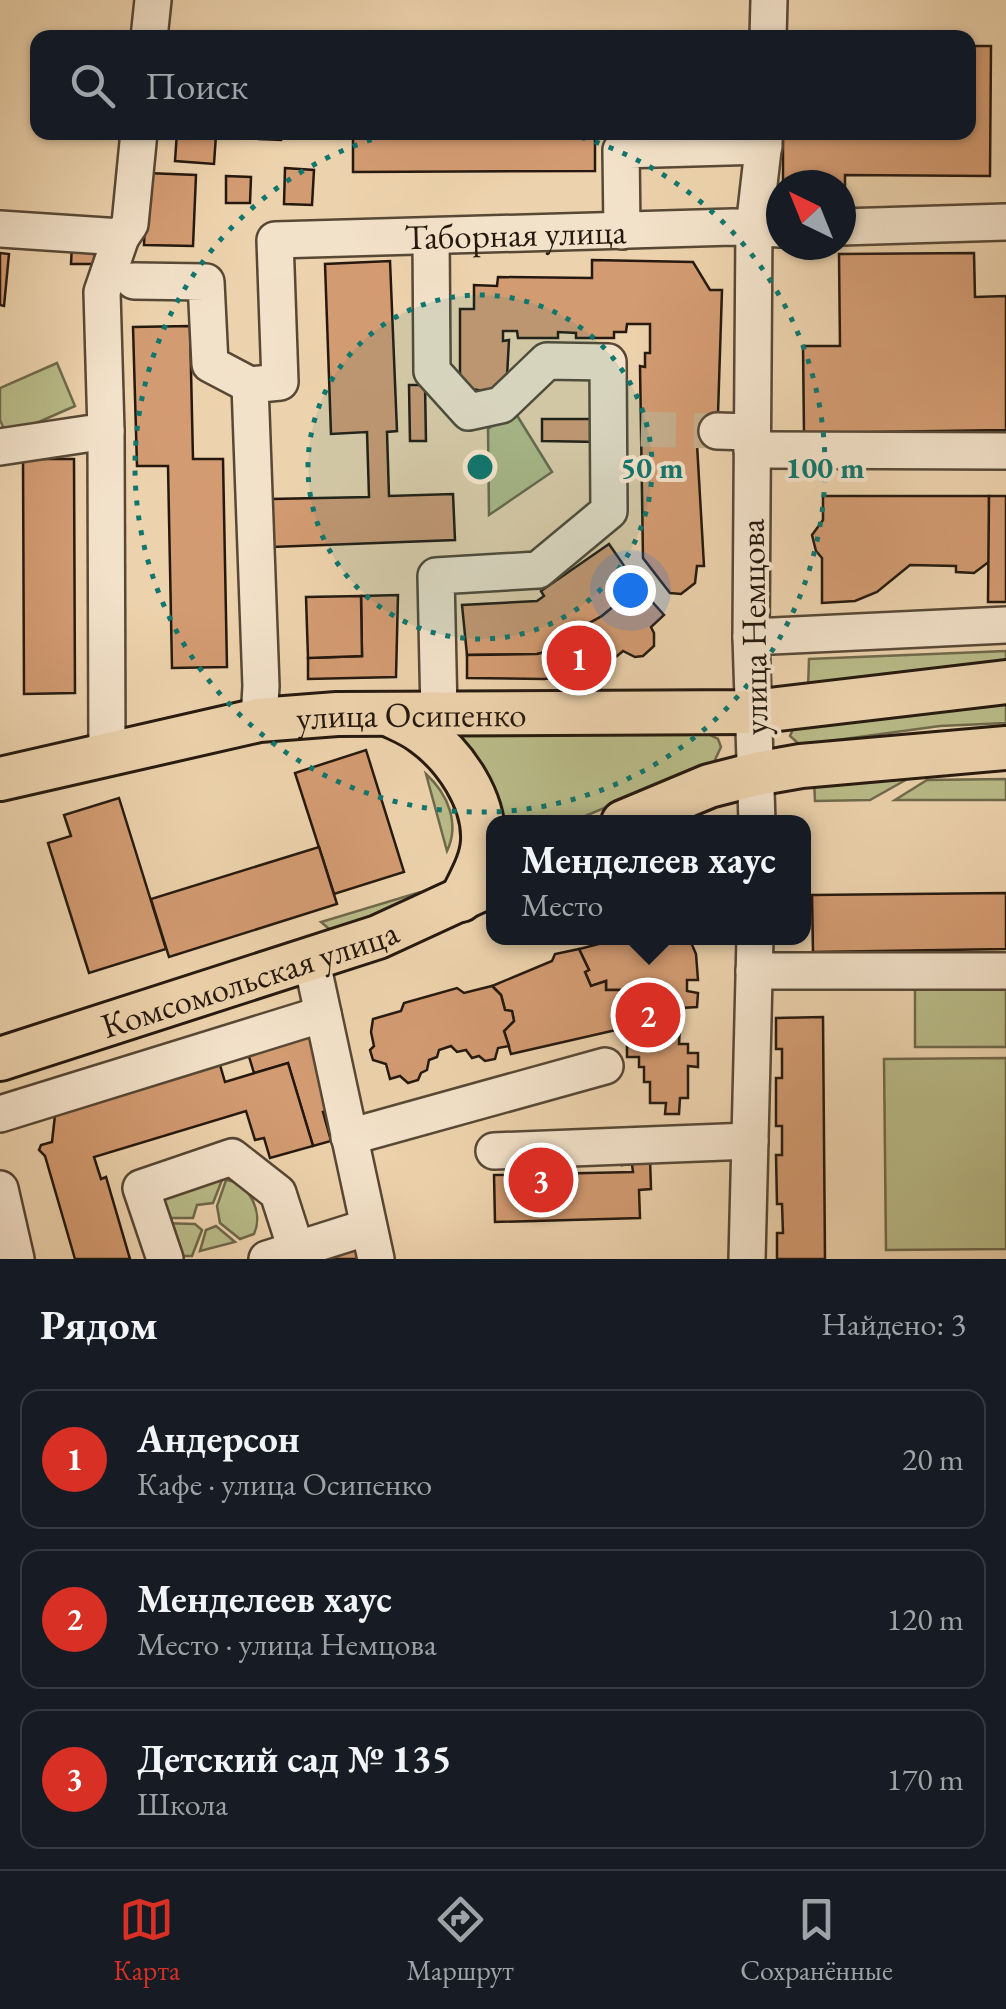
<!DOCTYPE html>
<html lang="ru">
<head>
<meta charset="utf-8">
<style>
  body { margin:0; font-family:"EB Garamond",serif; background:#242831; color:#f1f3f6 }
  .compass { position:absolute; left:766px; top:170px; width:90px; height:90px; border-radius:50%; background:#171b24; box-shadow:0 2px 8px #0004; rotate:317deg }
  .you { position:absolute; left:630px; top:590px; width:35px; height:35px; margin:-25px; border:8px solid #fff; border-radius:50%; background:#1a73e8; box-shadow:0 0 0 15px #1a73e833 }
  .badge { display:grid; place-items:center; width:65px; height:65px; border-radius:50%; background:#d93025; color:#fff; font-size:32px; font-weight:700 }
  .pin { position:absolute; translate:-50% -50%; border:5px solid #fff; box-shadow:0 2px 10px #0006 }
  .popup { position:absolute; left:486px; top:815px; width:325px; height:130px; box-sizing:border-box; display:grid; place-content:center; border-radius:20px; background:#171b24; filter:drop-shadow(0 2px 8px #0005); font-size:32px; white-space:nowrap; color:#9ea1a6 }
  .popup b { font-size:38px; color:#f1f3f6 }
  .popup::after { content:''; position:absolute; left:50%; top:100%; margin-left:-20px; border:20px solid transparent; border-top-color:#171b24 }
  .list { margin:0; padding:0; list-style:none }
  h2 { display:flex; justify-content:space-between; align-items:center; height:130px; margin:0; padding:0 40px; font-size:42px }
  h2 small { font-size:32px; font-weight:400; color:#9ea1a6 }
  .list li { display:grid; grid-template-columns:65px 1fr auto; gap:30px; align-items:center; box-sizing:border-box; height:140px; margin:0 20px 20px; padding:0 20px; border:2px solid #363941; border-radius:20px }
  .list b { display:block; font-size:38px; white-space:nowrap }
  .list p { margin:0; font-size:32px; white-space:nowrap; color:#9ea1a6 }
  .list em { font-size:32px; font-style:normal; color:#9ea1a6 }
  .icon { flex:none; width:55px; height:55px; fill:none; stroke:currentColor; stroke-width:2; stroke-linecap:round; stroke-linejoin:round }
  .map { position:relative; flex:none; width:1006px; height:1259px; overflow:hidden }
  .search { position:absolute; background:#171b24; box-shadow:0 2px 8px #0004; left:30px; right:30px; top:30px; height:110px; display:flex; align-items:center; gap:25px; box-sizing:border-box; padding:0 35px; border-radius:20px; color:#9ea1a6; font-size:38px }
  .sheet { height:610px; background:#171b24 }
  nav { display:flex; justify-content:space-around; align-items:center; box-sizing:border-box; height:140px; border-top:2px solid #363941; background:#171b24; font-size:28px; color:#9ea1a6 }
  nav a { display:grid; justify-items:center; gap:5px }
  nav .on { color:#d93025 }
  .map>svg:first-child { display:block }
</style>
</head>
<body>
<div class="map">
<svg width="1006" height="1259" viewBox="0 0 1006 1259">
  <rect width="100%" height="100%" fill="#edd3ad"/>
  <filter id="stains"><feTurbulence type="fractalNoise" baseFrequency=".002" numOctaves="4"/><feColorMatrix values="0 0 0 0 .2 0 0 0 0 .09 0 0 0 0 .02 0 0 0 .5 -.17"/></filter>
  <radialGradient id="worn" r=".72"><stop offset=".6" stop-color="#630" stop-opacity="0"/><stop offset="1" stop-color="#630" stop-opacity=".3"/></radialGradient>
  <g fill="#b9bc89" stroke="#6f6a4c" stroke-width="2.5">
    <polygon points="375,33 503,33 503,37 375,38"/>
    <polygon points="57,363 75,406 7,436 0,420 0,388"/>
    <polygon points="513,409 552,472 489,515 488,429"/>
    <polygon points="1006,651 1006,664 808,690 809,659"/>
    <polygon points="1006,698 1006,723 940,726 800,745 790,736 794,727"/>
    <polygon points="704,732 718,739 721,747 714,762 571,822 493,822 435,736"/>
    <path d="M426,774c22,20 34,50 21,77z"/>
    <polygon points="911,777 870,800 815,801 814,781"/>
    <polygon points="1006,779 1006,800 895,800 927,780"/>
    <polygon points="417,893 406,905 335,934 321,922"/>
    <rect x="915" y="982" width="91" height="65"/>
    <polygon points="1006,1058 1006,1249 886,1250 884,1059"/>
    <polygon points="222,1180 213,1203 197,1205 193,1218 160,1218 158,1202 167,1195"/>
    <path d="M226,1180c23,3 38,32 28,54l-14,5 -20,-16 -3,-17z"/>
    <polygon points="160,1223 195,1224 202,1230 192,1256 177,1256"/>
    <polygon points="216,1226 235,1242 200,1251 206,1230"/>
  </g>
  <g fill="#d39b72" stroke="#25190f" stroke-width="2.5">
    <polygon points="968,46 991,46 990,176 845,175 845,214 841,214 841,185 783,185 783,132 968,132"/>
    <polygon points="177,132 216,135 214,164 175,161"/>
    <polygon points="259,132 281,132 281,140 259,139"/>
    <polygon points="353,132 595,132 595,171 353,172"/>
    <polygon points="285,168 314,170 312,205 284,204"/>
    <polygon points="147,173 196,175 193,246 144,245"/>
    <polygon points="226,176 251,177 250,203 226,203"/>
    <polygon points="72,244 95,245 94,264 71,264"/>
    <polygon points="0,253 9,254 4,306 0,305"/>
    <polygon points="974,253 975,297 1006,296 1006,430 804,433 803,346 840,346 839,254"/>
    <polygon points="592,260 693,262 710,290 722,290 717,445 697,444 704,566 697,566 695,583 681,594 670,593 643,558 640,366 645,367 645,353 650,353 650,324 627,324 626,332 614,332 614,338 576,338 576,333 558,332 558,338 518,338 517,331 503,331 503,341 509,340 507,377 489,392 472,389 460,377 460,309 474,309 474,285 497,286 498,277 592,278"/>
    <polygon points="390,261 397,431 387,432 389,496 453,494 455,540 272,547 271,499 369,497 367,432 331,434 325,264"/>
    <polygon points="190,326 193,459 223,459 227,667 172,668 168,466 137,466 133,327"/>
    <polygon points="409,385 425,385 426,441 410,441"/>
    <polygon points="542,419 600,419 600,442 542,441"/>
    <polygon points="23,459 74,459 75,693 24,694"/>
    <polygon points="823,496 989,496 990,561 974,573 956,572 956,566 910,565 877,592 855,601 822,603 822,558 816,551 812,535 823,520"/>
    <polygon points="989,496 1006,496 1006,602 988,602"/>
    <polygon points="609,544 638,586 602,616 561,639 562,648 537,654 467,655 462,605 537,601 544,596 541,591"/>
    <polygon points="638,586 664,615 651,627 654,633 654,646 643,656 635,657 623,651 604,667 578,676 544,679 467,678 467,655 537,654 562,648 561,639 602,616"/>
    <polygon points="398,595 396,677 308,679 308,658 362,656 361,596"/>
    <polygon points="361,596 362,656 308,658 306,597"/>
    <polygon points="366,750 404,872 334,894 295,773"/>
    <polygon points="119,798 166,949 89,973 48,843 71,836 64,815"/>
    <polygon points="319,847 337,904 169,957 151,899"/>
    <polygon points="1006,893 1006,949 813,952 812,895"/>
    <polygon points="622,938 696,938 690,940 696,954 698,980 687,980 687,991 698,993 697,1007 681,1008 679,1044 688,1044 688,1053 698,1053 698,1067 688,1066 688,1098 680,1098 679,1114 665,1114 666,1103 650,1103 650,1082 644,1082 644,1067 639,1067 639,1057 627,1057 627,1045 634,1045 634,1032 643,1033 643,1023 616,1021 615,1008 624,1007 623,1000 629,1000 629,990 606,990 606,981 591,986 585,972 589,970 579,949"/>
    <polygon points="579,949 589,970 585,972 591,986 606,981 606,990 629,990 629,1000 623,1000 624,1007 615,1008 616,1030 511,1054 504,1031 514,1021 512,1011 505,1010 501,995 492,986 552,961 555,954"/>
    <polygon points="492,986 501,995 505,1010 512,1011 514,1021 504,1031 509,1046 498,1048 495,1059 485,1061 479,1056 472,1058 466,1050 457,1052 451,1046 439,1050 437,1057 429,1060 427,1070 421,1073 418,1080 408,1083 400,1076 390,1079 386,1064 373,1060 370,1050 374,1046 371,1032 373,1019 401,1011 404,1003 457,988 464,993"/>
    <polygon points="823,1017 825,1259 777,1259 777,1233 783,1233 782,1204 777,1204 776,1155 782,1155 782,1126 776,1126 776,1078 782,1078 782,1049 776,1049 776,1018"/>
    <polygon points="313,1031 336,1109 323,1112 331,1141 313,1146 288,1063 254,1073 247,1050"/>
    <polygon points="288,1063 313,1146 270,1158 264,1138 255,1140 246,1111 94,1157 101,1179 106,1177 130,1259 75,1259 45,1156 39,1150 41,1145 52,1142 55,1115 220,1065 225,1082"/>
    <polygon points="622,1151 650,1159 651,1189 639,1190 640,1218 495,1222 494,1175 633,1172 632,1164 622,1165"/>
    <polygon points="357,1244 360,1259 306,1259"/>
  </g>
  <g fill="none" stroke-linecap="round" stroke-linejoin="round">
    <polyline stroke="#c5ae8d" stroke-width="35" stroke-dasharray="35 18" stroke-linecap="butt" points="641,429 717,431"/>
    <defs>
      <g id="minor">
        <polyline points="149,38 153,0"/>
        <polyline points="768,38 769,0"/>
        <polyline points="841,227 1006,222"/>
        <polyline points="0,229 121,237 130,224 139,132"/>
        <polyline points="622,231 621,150 764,146"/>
        <polyline points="431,236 432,371 469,412 501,405 547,361 608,362 609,511 538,570 436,576 439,713"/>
        <polyline points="134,281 206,282 210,364 250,385"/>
        <polyline points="106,431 107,755"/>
        <polyline points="717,431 752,432"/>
        <polyline points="0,447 106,431 102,292 121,237"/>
        <polyline points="752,450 1006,451"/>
        <polyline points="751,637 1006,625"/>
        <path id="s1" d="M259,720l2,-34 -11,-301 30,-3 -5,-142 458,-13 48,2"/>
        <polyline points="757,822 751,637 754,228 765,132"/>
        <polyline points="311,958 376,1259"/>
        <polyline points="754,971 1006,971"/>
        <polyline points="0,1114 323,1014"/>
        <polyline points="349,1137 605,1066"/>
        <polyline points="494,1151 750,1141"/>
        <polyline points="0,1189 16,1259"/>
        <polyline points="165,1259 141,1188 232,1157 278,1193 296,1249"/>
        <polyline points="267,1259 368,1227"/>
        <polyline points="747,1259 755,938"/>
      </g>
      <g id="major">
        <path d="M388,714c12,6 25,11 35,19 32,23 62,67 60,108 -1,21 -13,40 -22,59"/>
        <path id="s2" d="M0,779l259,-59 78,-6 416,-2 253,-30"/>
        <polyline points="623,822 709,786 756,774 801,766 1006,748"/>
        <path id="s3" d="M0,1059l378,-122 115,-53"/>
      </g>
    </defs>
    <use href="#minor" stroke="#574836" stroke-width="40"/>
    <use href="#major" stroke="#25190f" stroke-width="48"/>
    <use href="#minor" stroke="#f3e2ca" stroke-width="35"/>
    <use href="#major" stroke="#edd3ad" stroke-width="42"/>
  </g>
  <circle cx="480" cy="467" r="172" fill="#0f766e" fill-opacity=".12"/>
  <g fill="none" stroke="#0f766e" stroke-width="5" stroke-dasharray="5 10">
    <circle cx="480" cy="467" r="172"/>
    <path d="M566 133A345 345 0 1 1 394 133"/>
  </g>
  <g text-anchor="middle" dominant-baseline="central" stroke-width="8" stroke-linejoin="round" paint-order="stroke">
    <g font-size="35" fill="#25190f" stroke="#f3e2ca">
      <text stroke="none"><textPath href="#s1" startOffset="748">Таборная улица</textPath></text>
      <text transform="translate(753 627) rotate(-91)">улица Немцова</text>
      <text stroke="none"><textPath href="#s2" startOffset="418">улица Осипенко</textPath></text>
      <text stroke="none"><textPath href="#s3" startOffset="262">Комсомольская улица</textPath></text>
    </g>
  </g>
  <circle cx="480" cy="467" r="15" fill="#0f766e" stroke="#f3e2ca" stroke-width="5"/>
  <g font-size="30" text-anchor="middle" font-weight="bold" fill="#0f766e" stroke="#f3e2ca" stroke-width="8" stroke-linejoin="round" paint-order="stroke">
    <text x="652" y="478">50 m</text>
    <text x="825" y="478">100 m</text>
  </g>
  <rect width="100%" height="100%" filter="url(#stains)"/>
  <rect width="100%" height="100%" fill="url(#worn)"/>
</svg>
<svg class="compass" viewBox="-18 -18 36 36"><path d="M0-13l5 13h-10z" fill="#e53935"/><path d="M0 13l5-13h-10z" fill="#9ea1a6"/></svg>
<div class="you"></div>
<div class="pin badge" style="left:579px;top:658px">1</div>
<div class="pin badge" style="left:648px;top:1015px">2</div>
<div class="popup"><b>Менделеев хаус</b>Место</div>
<div class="pin badge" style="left:541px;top:1180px">3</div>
<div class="search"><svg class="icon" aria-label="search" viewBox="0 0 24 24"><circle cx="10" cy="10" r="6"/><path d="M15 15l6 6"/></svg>Поиск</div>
</div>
<section class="sheet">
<h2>Рядом<small>Найдено: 3</small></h2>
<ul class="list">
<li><span class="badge">1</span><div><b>Андерсон</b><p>Кафе · улица Осипенко</p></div><em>20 m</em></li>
<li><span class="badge">2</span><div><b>Менделеев хаус</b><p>Место · улица Немцова</p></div><em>120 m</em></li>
<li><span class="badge">3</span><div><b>Детский сад № 135</b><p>Школа</p></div><em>170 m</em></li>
</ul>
</section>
<nav>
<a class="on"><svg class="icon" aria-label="map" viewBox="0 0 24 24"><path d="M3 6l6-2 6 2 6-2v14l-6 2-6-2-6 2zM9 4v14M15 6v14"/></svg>Карта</a>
<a><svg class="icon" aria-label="directions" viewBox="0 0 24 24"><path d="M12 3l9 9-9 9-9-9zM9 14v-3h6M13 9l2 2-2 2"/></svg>Маршрут</a>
<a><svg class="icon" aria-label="saved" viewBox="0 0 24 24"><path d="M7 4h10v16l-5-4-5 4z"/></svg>Сохранённые</a>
</nav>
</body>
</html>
